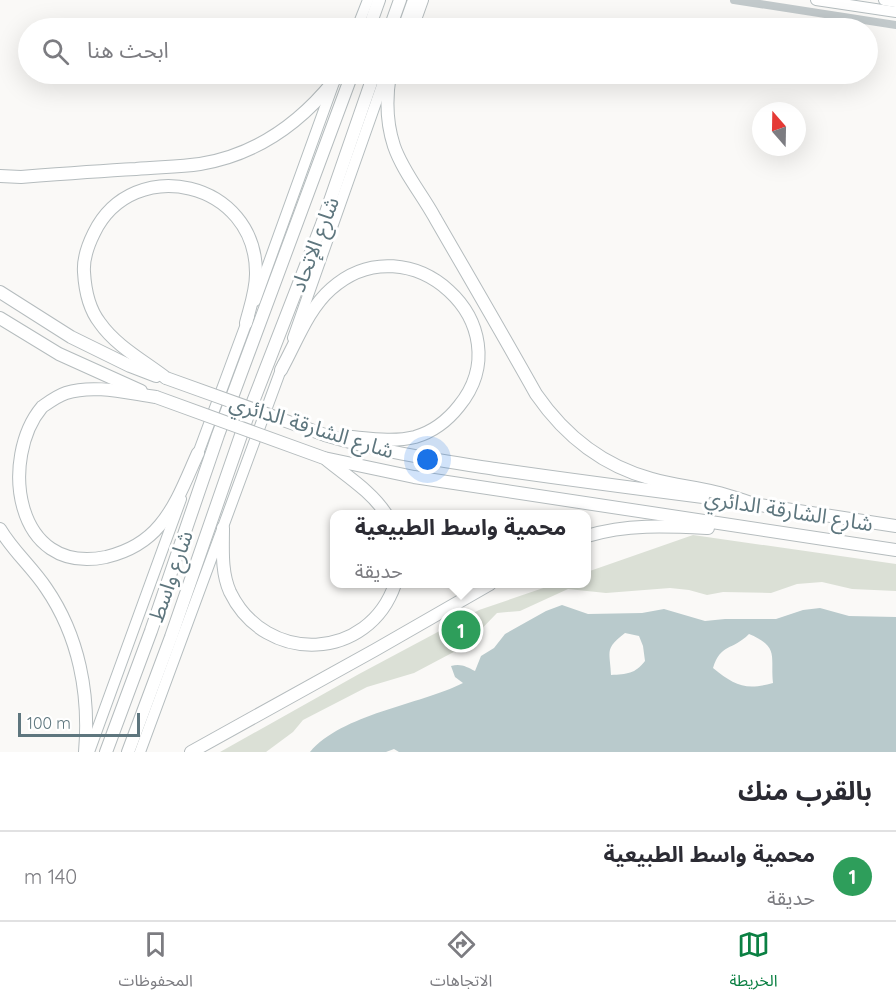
<!DOCTYPE html>
<html lang="ar">
<head>
<meta charset="utf-8">
<style>
  body { margin:0; font-family:Quicksand,"Noto Sans Arabic",sans-serif; background:#f7f7f7; color:#2b2b33; direction:rtl }
  .compass { position:absolute; left:752px; top:102px; width:54px; height:54px; border-radius:50%; background:#fff; box-shadow:0 6px 24px #0002; rotate:340deg }
  .scale { position:absolute; left:18px; bottom:15px; width:122px; box-sizing:border-box; padding-left:6px; border:3px solid #5e767e; border-top:0; font-size:16px; line-height:21px; white-space:nowrap; color:#5e767e; -webkit-text-stroke:4px #fff; paint-order:stroke }
  .you { position:absolute; left:428px; top:460px; width:21px; height:21px; margin:-15px; border:4px solid #fff; border-radius:50%; background:#1a73e8; box-shadow:0 0 0 9px #1a73e833 }
  .badge { display:grid; place-items:center; width:39px; height:39px; border-radius:50%; background:#0b8043; color:#fff; font-size:20px; font-weight:700 }
  .pin { position:absolute; translate:-50% -50%; border:3px solid #fff; box-shadow:0 2px 6px #0006 }
  .popup { position:absolute; left:330px; top:510px; width:261px; height:78px; box-sizing:border-box; display:grid; place-content:center; border-radius:12px; background:#fff; filter:drop-shadow(0 2px 4px #0005); font-size:20px; white-space:nowrap; color:#7c7c81 }
  .popup b { font-size:22px; color:#2b2b33 }
  .popup::after { content:''; position:absolute; left:50%; top:100%; margin-left:-12px; border:12px solid transparent; border-top-color:#fff }
  .list { margin:0; padding:0; list-style:none }
  h2 { display:flex; justify-content:space-between; align-items:center; height:78px; margin:0; padding:0 24px; font-size:26px }
  h2 small { font-size:20px; font-weight:400; color:#7c7c81 }
  .list li { display:grid; grid-template-columns:39px 1fr auto; gap:18px; align-items:center; box-sizing:border-box; height:90px; padding:0 24px; border-top:2px solid #e1e1e2 }
  .list b { display:block; font-size:22px; white-space:nowrap }
  .list p { margin:0; font-size:20px; white-space:nowrap; color:#7c7c81 }
  .list em { font-size:20px; font-style:normal; color:#7c7c81 }
  .icon { flex:none; width:33px; height:33px; fill:none; stroke:currentColor; stroke-width:2; stroke-linecap:round; stroke-linejoin:round }
  .map { position:relative; flex:none; width:896px; height:752px; overflow:hidden; direction:ltr }
  .search { position:absolute; background:#fff; box-shadow:0 6px 24px #0002; left:18px; right:18px; top:18px; height:66px; display:flex; align-items:center; gap:15px; box-sizing:border-box; padding:0 21px; border-radius:33px; color:#7c7c81; font-size:22px }
  .sheet { height:168px; background:#fff }
  nav { display:flex; justify-content:space-around; align-items:center; box-sizing:border-box; height:84px; border-top:2px solid #e1e1e2; background:#fff; font-size:16px; color:#7c7c81 }
  nav a { display:grid; justify-items:center; gap:3px }
  nav .on { color:#0b8043 }
  .map>svg:first-child { display:block }
</style>
</head>
<body>
<div class="map">
<svg width="896" height="752" viewBox="0 0 896 752">
  <rect width="100%" height="100%" fill="#faf9f7"/>
  <polygon fill="#dbe0d6" points="693,535 896,564 896,591 852,589 822,582 797,584 771,593 723,592 707,595 689,590 670,588 606,593 568,589 520,611 497,613 465,646 414,673 367,687 303,720 293,732 266,752 220,752 359,674 479,610 555,584 587,584 587,572"/>
  <path fill="#b9cacc" fill-rule="evenodd" d="M562,605l26,9 54,-1 22,-4 41,12 20,-2h51l27,-9 17,-2 29,8 47,1v135h-497l-5,-3 -8,3h-76c32,-38 109,-47 153,-69l-8,-6 -4,-11c10,-3 16,1 24,5l6,-15 13,-8 11,-14 41,-23zM625,633l14,3 4,10 2,15c-10,13 -18,13 -34,14 -1,-24 -7,-26 14,-42zM749,634c31,13 21,22 24,49 -28,8 -39,2 -60,-15 8,-25 19,-17 36,-34z"/>
  <g fill="none" stroke-linecap="round" stroke-linejoin="round">
    <defs>
      <g id="major">
        <polyline points="816,0 896,12"/>
        <polyline points="884,0 896,2"/>
        <polyline points="357,28 368,0"/>
        <polyline points="403,28 413,0"/>
        <polyline points="255,301 337,74"/>
        <polyline points="293,338 386,74"/>
        <polyline points="196,459 249,316"/>
        <polyline points="89,752 181,499"/>
        <polyline points="140,752 283,364"/>
      </g>
      <g id="highway">
        <polyline points="369,28 379,0"/>
        <polyline points="390,28 400,0"/>
        <polyline points="412,28 422,0"/>
        <path d="M390,74c-4,24 -4,48 4,72 9,26 28,48 41,72 34,59 68,117 101,176 29,42 67,72 116,85 20,6 42,8 63,13 13,3 27,8 40,12"/>
        <path d="M0,176l21,1c38,-3 77,-6 115,-8 21,-2 43,-2 64,-5 55,-9 98,-39 133,-82"/>
        <polyline points="0,292 71,337 130,366 156,376"/>
        <polyline points="0,318 59,354 141,391"/>
        <path d="M281,370c15,-27 27,-61 50,-81 78,-70 194,36 128,117 -11,14 -27,26 -44,31 -20,5 -42,2 -63,0"/>
        <path d="M166,378c-22,-17 -50,-32 -66,-55 -11,-14 -15,-33 -16,-51 -1,-14 4,-27 10,-39 39,-80 163,-52 162,41 0,17 -6,33 -10,49"/>
        <path d="M156,397c-29,-4 -62,-13 -90,-4 -9,3 -17,9 -24,14 -42,50 -29,169 64,150 21,-5 40,-15 54,-32 17,-20 27,-48 38,-72"/>
        <path d="M325,435c56,17 112,25 170,34 69,10 138,19 208,28"/>
        <polyline points="324,458 414,477 896,550"/>
        <path d="M327,460c21,17 45,32 59,54"/>
        <polyline points="747,503 896,526"/>
        <path d="M223,528c0,21 -2,44 7,64 36,74 139,69 165,-8"/>
        <path d="M0,529c13,22 32,38 46,59 33,48 44,106 39,164"/>
        <path d="M587,536c40,-12 79,-10 121,-8"/>
        <polyline points="106,752 151,631 218,435 352,74"/>
        <polyline points="128,752 171,637 249,412 322,224 374,74"/>
        <polyline points="191,752 375,650 490,584"/>
      </g>
    </defs>
    <use href="#major" stroke="#b5bdbf" stroke-width="12"/>
    <use href="#highway" stroke="#b5bcbe" stroke-width="14"/>
    <polyline stroke="#c2c9cb" stroke-width="8" points="734,0 896,25"/>
    <use href="#major" stroke="#fff" stroke-width="10"/>
    <use href="#highway" stroke="#fff" stroke-width="12"/>
    <defs>
      <g id="highway-bridge">
        <polyline points="166,378 325,435"/>
        <polyline points="156,397 324,458"/>
      </g>
    </defs>
    <use href="#highway-bridge" stroke="#b5bcbe" stroke-width="14" stroke-linecap="butt"/>
    <use href="#highway-bridge" stroke="#fff" stroke-width="12"/>
  </g>
  <g text-anchor="middle" dominant-baseline="central" stroke-width="6" stroke-linejoin="round" paint-order="stroke">
    <g font-size="21" fill="#5e767e" stroke="#fff">
      <text transform="translate(314 244) rotate(-69)">شارع الإتحاد</text>
      <text transform="translate(312 426) rotate(17)">شارع الشارقة الدائري</text>
      <text transform="translate(789 510) rotate(9)">شارع الشارقة الدائري</text>
      <text transform="translate(170 576) rotate(-71)">شارع واسط</text>
    </g>
  </g>
</svg>
<svg class="compass" viewBox="-18 -18 36 36"><path d="M0-13l5 13h-10z" fill="#e53935"/><path d="M0 13l5-13h-10z" fill="#7c7c81"/></svg>
<div class="scale">100 m</div>
<div class="you"></div>
<div class="pin badge" style="left:461px;top:630px;background:#2e9e5b">1</div>
<div class="popup"><b>محمية واسط الطبيعية</b>حديقة</div>
<div class="search"><svg class="icon" aria-label="search" viewBox="0 0 24 24"><circle cx="10" cy="10" r="6"/><path d="M15 15l6 6"/></svg>ابحث هنا</div>
</div>
<section class="sheet">
<h2>بالقرب منك<small></small></h2>
<ul class="list">
<li><span class="badge" style="background:#2e9e5b">1</span><div><b>محمية واسط الطبيعية</b><p>حديقة</p></div><em>140 m</em></li>
</ul>
</section>
<nav>
<a class="on"><svg class="icon" aria-label="map" viewBox="0 0 24 24"><path d="M3 6l6-2 6 2 6-2v14l-6 2-6-2-6 2zM9 4v14M15 6v14"/></svg>الخريطة</a>
<a><svg class="icon" aria-label="directions" viewBox="0 0 24 24"><path d="M12 3l9 9-9 9-9-9zM9 14v-3h6M13 9l2 2-2 2"/></svg>الاتجاهات</a>
<a><svg class="icon" aria-label="saved" viewBox="0 0 24 24"><path d="M7 4h10v16l-5-4-5 4z"/></svg>المحفوظات</a>
</nav>
</body>
</html>
